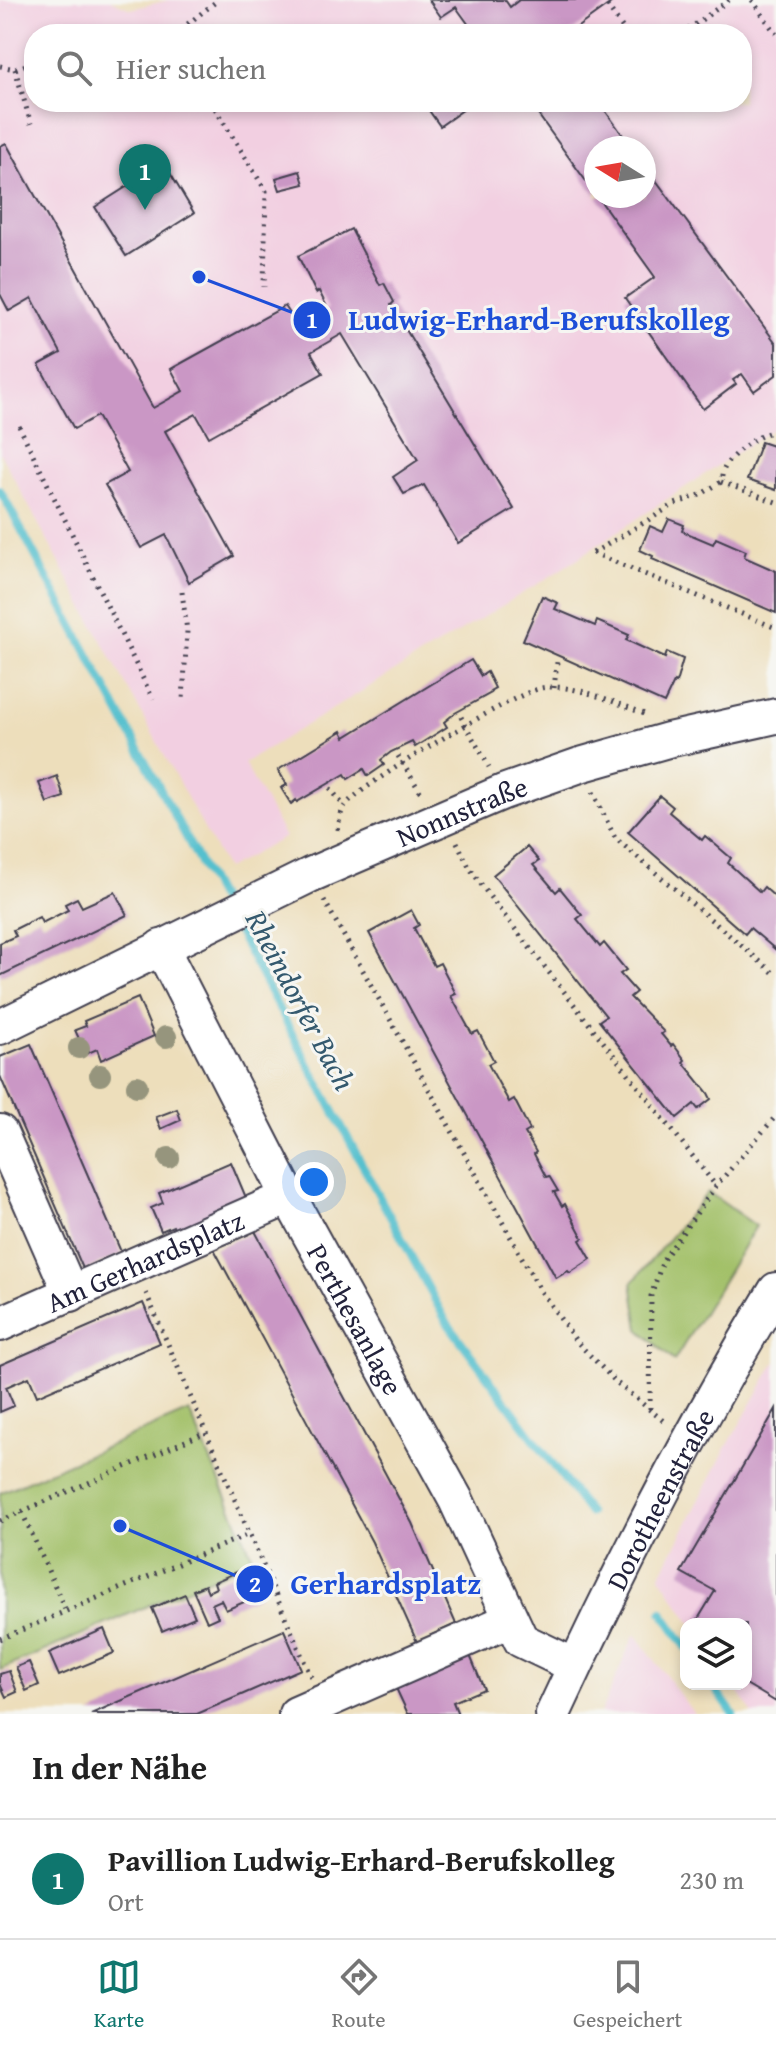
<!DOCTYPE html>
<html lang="de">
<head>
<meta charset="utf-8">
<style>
  body { margin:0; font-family:"Gentium Book Plus",serif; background:#f2f2f2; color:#222 }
  .controls { position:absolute; right:24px; bottom:24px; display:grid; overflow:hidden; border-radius:16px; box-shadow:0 4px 12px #0003 }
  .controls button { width:72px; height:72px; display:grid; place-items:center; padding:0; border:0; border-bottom:2px solid #e0e0e0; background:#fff; color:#222; font:40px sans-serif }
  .compass { position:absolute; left:584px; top:136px; width:72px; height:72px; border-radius:50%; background:#fff; box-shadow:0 4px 12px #0003; rotate:281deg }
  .you { position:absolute; left:314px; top:1182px; width:28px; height:28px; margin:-20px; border:6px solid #fff; border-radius:50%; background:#1a73e8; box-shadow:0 0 0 12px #1a73e833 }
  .badge { display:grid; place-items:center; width:52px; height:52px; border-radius:50%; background:#0f766e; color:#fff; font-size:26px; font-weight:700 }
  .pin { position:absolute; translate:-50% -66px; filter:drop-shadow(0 2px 4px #0008) }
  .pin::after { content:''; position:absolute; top:42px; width:28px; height:24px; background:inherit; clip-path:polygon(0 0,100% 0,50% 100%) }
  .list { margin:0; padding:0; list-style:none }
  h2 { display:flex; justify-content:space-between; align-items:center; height:104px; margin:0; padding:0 32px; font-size:34px }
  h2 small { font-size:26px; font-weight:400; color:#767676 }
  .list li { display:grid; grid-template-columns:52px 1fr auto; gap:24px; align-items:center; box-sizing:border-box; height:120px; padding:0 32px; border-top:2px solid #e0e0e0 }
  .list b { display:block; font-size:30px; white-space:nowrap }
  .list p { margin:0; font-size:26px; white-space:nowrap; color:#767676 }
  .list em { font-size:26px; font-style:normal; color:#767676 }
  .icon { flex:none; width:44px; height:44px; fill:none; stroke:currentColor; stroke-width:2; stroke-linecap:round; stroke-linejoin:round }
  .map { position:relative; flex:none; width:776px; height:1714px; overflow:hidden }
  .search { position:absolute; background:#fff; box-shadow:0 4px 12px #0003; left:24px; right:24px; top:24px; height:88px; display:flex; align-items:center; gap:20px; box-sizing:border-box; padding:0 28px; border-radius:32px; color:#767676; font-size:30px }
  .sheet { height:224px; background:#fff }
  nav { display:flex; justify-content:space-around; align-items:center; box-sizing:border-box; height:112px; border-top:2px solid #e0e0e0; background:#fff; font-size:22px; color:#767676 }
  nav a { display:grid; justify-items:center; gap:4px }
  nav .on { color:#0f766e }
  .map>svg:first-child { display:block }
</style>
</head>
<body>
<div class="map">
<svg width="776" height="1714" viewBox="0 0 776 1714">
  <rect width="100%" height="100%" fill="#f6f6f2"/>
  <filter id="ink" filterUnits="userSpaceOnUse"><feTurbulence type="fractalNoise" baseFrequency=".0125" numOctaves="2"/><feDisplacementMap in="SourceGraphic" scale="16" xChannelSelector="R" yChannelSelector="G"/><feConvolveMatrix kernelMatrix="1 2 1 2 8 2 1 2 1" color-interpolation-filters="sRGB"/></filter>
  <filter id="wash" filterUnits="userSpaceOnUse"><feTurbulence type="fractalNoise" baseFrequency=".006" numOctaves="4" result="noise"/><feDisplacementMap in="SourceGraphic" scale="32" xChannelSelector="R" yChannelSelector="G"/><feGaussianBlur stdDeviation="1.8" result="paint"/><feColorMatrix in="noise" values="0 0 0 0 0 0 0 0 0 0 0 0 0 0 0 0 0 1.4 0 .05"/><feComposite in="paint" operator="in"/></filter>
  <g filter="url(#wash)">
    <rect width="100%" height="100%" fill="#eddebb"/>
    <g fill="#f2cfe1" fill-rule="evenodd">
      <path d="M0,0h110l21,9 38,-9h607v427l-222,147 -310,189 41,74 -59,32 -226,-416zM34,34h708v68h-708zM596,148h48v48h-48z"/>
      <polygon points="776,1361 776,1714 753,1714 733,1684 746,1684 746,1624 692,1624 660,1576 725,1450"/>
      <polygon points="635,1633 694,1714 600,1714"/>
    </g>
    <g fill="#a2c067" stroke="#627151" stroke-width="2">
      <polygon points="708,1192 756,1226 674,1361 639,1329 632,1283"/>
      <polygon points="189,1411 254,1560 0,1670 0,1493"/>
    </g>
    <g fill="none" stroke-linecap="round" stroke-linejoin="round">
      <g stroke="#54c0ce" stroke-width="8">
        <polyline points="0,490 224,908"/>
        <polyline points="233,923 446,1321 589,1513"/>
        <polyline points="662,1612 686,1647"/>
        <polyline points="712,1684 733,1714"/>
      </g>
    </g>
    <g id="blocks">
      <g fill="#ca97c5">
        <polygon points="429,0 505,0 510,7 519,0 615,0 568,34 471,34 474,32 456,7 441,17"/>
        <polygon points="423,102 474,102 440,126"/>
        <polygon points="529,102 599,102 632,148 596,148 596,195"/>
        <polygon points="6,143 153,408 183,391 171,369 285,306 298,326 328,309 319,291 316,293 298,256 351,229 380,285 384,283 394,302 391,305 514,509 458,543 424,485 404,494 393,477 418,460 342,334 311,352 323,373 209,437 196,414 165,431 234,556 189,582 166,535 141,548 105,485 128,472 97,416 74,429 39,365 61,353 32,298 9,311 0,294 0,146"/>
        <polygon points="164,163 194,213 126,256 95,207"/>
        <polygon points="644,164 776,343 776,375 754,391 742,374 733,380 736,384 703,409 625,298 655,277 597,196 644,196"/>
        <polygon points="300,171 304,184 280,190 276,178"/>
        <polygon points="761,442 776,447 776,490 747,480"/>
        <polygon points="669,519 684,525 682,531 713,544 716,538 746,551 744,557 776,571 776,613 652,559 653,556 640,550 650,526 663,532"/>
        <polygon points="542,596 558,603 555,609 595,626 597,621 629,635 626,640 665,658 667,652 683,659 676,683 674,682 664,703 523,640"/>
        <polygon points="471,660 481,676 487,672 495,688 490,691 491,693 455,713 444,722 447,727 415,747 412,742 391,752 381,760 384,765 368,776 364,769 348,779 345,774 297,802 296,800 291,804 281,788 287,785 278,770 342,731 345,737"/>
        <polygon points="57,776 64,797 47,803 39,783"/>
        <polygon points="660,796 673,807 669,812 702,840 705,836 717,846 731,858 728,863 760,892 764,887 776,898 776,950 750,928 745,934 628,832"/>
        <polygon points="527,847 539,861 533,865 556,892 560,888 582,915 577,919 600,947 604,943 626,970 620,974 636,992 630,997 664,1032 661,1034 671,1046 673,1044 685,1060 683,1062 708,1093 711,1099 698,1109 694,1104 677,1118 599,1021 606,1016 493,875"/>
        <polygon points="115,892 127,915 0,976 0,943 16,936 13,930 39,917 42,923 68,910 65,904 77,898 82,907"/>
        <polygon points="411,910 419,925 414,928 434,966 440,963 456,994 451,996 472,1034 478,1031 494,1061 488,1064 509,1102 514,1099 530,1130 525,1133 536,1152 534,1154 546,1177 549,1176 558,1191 554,1192 562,1206 565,1204 583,1238 580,1240 591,1259 570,1273 568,1271 556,1278 369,933"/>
        <polygon points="138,998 154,1036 101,1060 97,1049 86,1054 75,1030 86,1026 84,1021"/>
        <polygon points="31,1044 122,1254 84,1271 0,1076 0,1057"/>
        <polygon points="177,1109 181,1120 161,1129 156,1117"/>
        <polygon points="231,1162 247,1200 175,1231 173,1226 161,1231 151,1208 163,1203 159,1193"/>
        <polygon points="255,1231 412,1523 456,1624 417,1642 372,1542 214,1249"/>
        <polygon points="143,1303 160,1343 37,1396 29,1377 6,1387 14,1406 0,1412 0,1365"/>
        <polygon points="776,1409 776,1702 746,1684 746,1624 695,1624 715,1591 681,1572"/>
        <polygon points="248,1567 260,1595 226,1610 221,1600 212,1604 218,1617 207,1622 193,1590 205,1585 208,1592 216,1588 214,1582"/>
        <polygon points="185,1594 195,1617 162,1631 152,1608"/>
        <polygon points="104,1629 114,1653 59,1676 49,1653"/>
        <polygon points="284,1630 301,1669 239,1696 197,1714 91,1714"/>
        <polygon points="469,1653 484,1689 453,1702 458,1714 408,1714 395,1686"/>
        <polygon points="29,1662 39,1685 26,1691 16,1667"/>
        <polygon points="9,1671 17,1692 6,1697 0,1684 0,1674"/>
      </g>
    </g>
  </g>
  <g filter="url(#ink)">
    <use href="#blocks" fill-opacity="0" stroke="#403e4e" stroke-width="2"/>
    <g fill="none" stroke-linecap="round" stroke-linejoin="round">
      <defs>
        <g id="street">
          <path id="s1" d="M161,947l128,250 167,303 65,140 54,26"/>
          <path id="s2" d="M0,1027l310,-152 193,-83 77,-27 88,-25 108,-24"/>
          <polyline points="0,1132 71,1294"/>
          <path id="s3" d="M0,1324l289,-127"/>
          <polyline points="296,1714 510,1620"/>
          <path id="s4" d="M553,1714c67,-145 140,-288 223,-424"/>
        </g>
      </defs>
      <use href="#street" stroke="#403e4e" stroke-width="38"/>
      <g stroke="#403e4e" stroke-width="5" stroke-dasharray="2 6" stroke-linecap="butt">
        <polyline points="752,0 776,34"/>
        <polyline points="607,6 627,34"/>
        <polyline points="175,34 218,0"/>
        <polyline points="682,34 729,0"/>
        <polyline points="0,66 15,69 34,62"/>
        <polyline points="15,69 31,124"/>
        <polyline points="211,102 266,191 264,287"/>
        <polyline points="19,426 153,699"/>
        <polyline points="721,482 776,502"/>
        <path d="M593,553l82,-49 25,-9 21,-13c1,-5 1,-9 3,-13 7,-16 36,-36 52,-38"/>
        <polyline points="593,553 776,628"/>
        <polyline points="182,592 187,631 183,700"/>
        <polyline points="554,688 557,662"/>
        <polyline points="461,717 489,767"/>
        <polyline points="398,756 423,796"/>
        <polyline points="330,788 344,806"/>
        <polyline points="593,792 615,838 776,975"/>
        <path d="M338,830c1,-7 2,-16 6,-23 13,-21 171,-114 197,-119 30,-6 78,16 106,27"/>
        <polyline points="457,842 469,867 490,897 716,1186"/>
        <polyline points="324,900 540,1290 576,1341 617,1383 666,1423"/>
        <polyline points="146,1293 311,1677"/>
        <polyline points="650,1409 651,1296 663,1260 716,1186 776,1116"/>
        <polyline points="22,1512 66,1611"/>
        <polyline points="0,1521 204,1433"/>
        <polyline points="0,1639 249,1534"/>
      </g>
      <use href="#street" stroke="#fff" stroke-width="34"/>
    </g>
    <g fill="#96957d">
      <circle cx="166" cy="1037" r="11"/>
      <circle cx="79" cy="1048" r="11"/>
      <circle cx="100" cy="1075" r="11"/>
      <circle cx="137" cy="1086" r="11"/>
      <circle cx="169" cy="1158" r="11"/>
    </g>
  </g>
  <g text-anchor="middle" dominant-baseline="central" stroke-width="6" stroke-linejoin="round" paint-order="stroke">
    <g font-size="28" fill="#22223b" stroke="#f6f6f2">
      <text stroke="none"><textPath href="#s2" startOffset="510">Nonnstraße</textPath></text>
      <text stroke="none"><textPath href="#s3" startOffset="158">Am Gerhardsplatz</textPath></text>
      <text stroke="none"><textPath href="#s1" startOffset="420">Perthesanlage</textPath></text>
      <text stroke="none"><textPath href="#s4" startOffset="240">Dorotheenstraße</textPath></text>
    </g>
    <g font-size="30" font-style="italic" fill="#34596e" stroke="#f6f6f2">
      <text transform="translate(301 1000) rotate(62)">Rheindorfer Bach</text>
    </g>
  </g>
  <path fill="none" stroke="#1d4ed8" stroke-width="3" d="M199 277L312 320M120 1526L255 1584"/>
  <g fill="#1d4ed8" stroke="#f6f6f2" stroke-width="3">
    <circle cx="199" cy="277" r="8"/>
    <circle cx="120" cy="1526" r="8"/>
    <circle cx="312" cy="320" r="20"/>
    <circle cx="255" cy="1584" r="20"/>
  </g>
  <g font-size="24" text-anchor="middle" font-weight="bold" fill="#fff">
    <text x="312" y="328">1</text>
    <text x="255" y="1592">2</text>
  </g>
  <g font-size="30" text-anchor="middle" font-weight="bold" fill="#1d4ed8" stroke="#f6f6f2" stroke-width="6" stroke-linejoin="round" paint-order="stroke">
    <text x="539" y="330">Ludwig-Erhard-Berufskolleg</text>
    <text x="386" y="1594">Gerhardsplatz</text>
  </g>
</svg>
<div class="controls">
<button><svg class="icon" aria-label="layers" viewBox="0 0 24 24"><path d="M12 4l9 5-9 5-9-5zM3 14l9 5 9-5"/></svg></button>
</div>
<svg class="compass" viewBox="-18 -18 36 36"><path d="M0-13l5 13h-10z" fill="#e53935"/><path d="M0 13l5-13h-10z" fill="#767676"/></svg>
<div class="you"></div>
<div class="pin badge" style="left:145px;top:210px">1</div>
<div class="search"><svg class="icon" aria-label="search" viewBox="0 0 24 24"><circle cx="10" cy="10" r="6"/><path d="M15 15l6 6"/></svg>Hier suchen</div>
</div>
<section class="sheet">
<h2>In der Nähe<small></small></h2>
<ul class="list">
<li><span class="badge">1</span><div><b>Pavillion Ludwig-Erhard-Berufskolleg</b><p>Ort</p></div><em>230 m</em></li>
</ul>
</section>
<nav>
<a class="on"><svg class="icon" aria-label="map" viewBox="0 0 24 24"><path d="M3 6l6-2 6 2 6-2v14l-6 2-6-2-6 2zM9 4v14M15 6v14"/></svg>Karte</a>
<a><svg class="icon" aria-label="directions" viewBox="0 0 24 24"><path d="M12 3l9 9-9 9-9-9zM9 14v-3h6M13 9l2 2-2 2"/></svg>Route</a>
<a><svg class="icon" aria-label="saved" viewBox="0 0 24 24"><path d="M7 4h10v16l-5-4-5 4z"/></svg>Gespeichert</a>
</nav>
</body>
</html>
